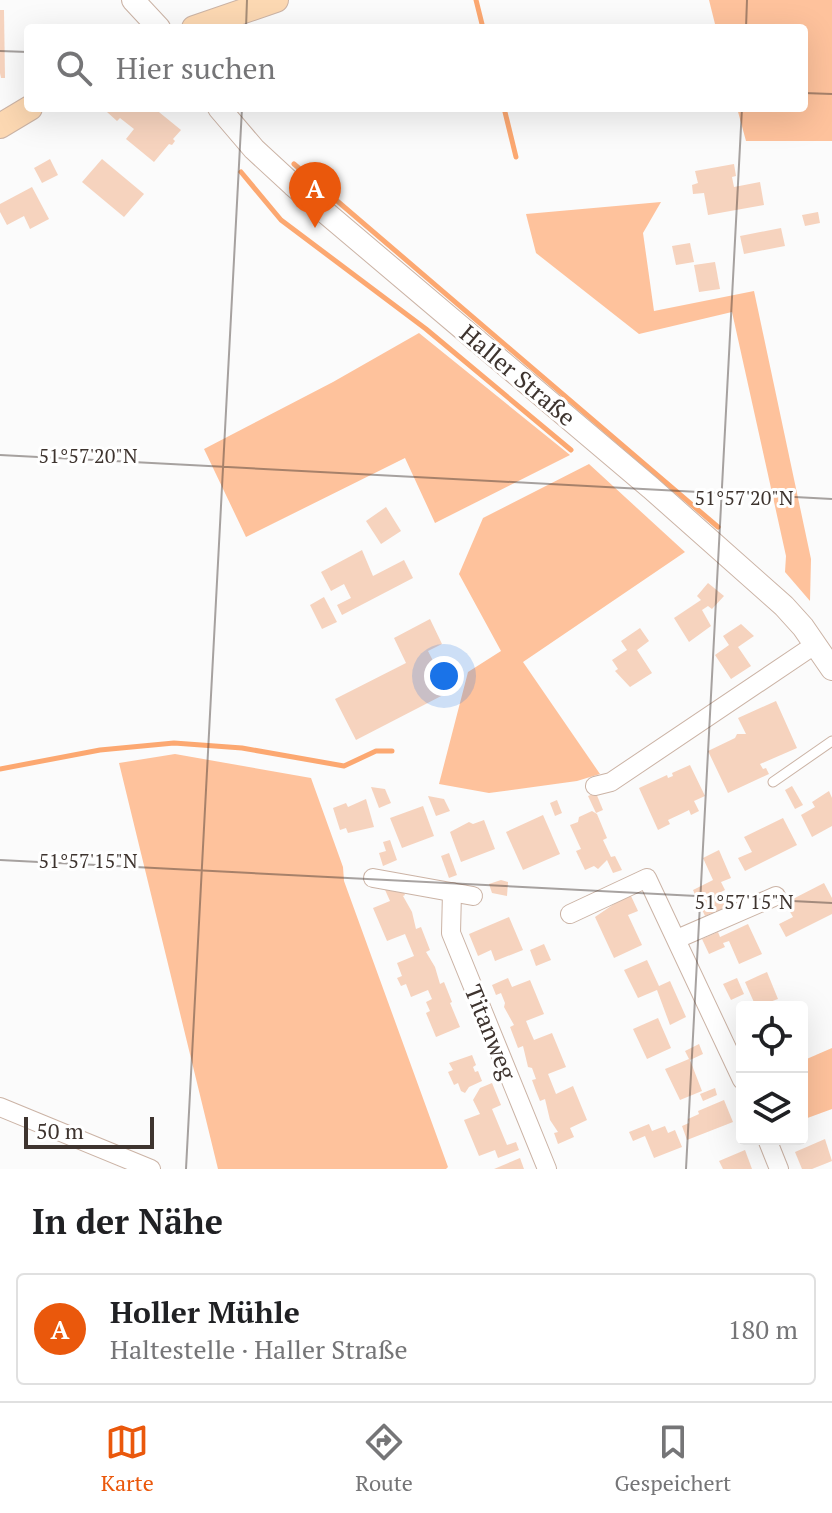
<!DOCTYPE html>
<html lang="de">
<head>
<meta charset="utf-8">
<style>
  body { margin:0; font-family:"PT Serif",serif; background:#f2f2f2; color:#202124 }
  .controls { position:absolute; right:24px; bottom:24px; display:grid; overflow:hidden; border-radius:8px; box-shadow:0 8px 32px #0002 }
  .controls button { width:72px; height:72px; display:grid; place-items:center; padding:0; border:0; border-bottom:2px solid #e0e0e0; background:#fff; color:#202124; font:40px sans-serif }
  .scale { position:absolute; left:24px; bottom:20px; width:130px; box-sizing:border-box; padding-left:8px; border:4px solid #3e342f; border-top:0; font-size:22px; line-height:28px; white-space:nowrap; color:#3e342f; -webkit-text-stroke:6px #fff; paint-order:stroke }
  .you { position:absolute; left:444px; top:676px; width:28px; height:28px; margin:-20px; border:6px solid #fff; border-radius:50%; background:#1a73e8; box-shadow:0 0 0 12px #1a73e833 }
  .badge { display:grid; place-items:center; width:52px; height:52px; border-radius:50%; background:#ea580c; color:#fff; font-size:26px; font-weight:700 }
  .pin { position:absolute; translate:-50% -66px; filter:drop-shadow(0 2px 4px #0008) }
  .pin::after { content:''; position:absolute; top:42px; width:28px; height:24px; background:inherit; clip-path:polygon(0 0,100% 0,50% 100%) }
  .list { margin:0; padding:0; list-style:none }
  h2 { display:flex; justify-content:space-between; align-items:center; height:104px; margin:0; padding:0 32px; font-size:34px }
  h2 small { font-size:26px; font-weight:400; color:#757577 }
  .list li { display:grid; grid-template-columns:52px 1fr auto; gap:24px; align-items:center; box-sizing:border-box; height:112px; margin:0 16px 16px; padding:0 16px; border:2px solid #e0e0e0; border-radius:8px }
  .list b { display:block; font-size:30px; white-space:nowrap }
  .list p { margin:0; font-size:26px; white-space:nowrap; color:#757577 }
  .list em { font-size:26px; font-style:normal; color:#757577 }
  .icon { flex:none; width:44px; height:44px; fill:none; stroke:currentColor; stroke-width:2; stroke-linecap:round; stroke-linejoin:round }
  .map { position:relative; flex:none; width:832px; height:1169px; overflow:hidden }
  .search { position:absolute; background:#fff; box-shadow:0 8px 32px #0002; left:24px; right:24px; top:24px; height:88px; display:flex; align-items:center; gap:20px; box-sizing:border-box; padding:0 28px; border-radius:8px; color:#757577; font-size:30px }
  .sheet { height:232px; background:#fff }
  nav { display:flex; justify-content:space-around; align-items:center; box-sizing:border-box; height:112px; border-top:2px solid #e0e0e0; background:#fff; font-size:22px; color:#757577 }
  nav a { display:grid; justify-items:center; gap:4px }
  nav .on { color:#ea580c }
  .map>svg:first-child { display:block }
</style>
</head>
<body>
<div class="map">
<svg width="832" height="1169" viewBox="0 0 832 1169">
  <rect width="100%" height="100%" fill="#fbfbfb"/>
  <g fill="#fec29c">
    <polygon points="709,0 832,0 832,141 746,141 737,108 804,108 804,28 716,28"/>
    <polygon points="661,202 643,233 654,311 754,291 811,559 810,601 785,572 786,556 732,312 639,334 536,253 526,214"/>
    <polygon points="419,333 570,455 435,523 405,458 246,537 204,449 333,382"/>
    <polygon points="589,464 685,552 523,662 600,774 577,781 489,793 439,784 468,672 501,651 459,574 483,518"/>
    <polygon points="175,754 311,778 343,867 344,881 448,1167 446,1169 218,1169 119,763"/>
    <polygon points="832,1048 832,1109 802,1120 802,1061"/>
  </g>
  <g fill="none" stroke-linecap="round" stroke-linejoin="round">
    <g stroke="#fca871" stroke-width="5">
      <polyline points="476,0 483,28"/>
      <polyline points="504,108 516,157"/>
      <polyline points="294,164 718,527"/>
      <polyline points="241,172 281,220 426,329 571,450"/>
      <polyline points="0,769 100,750 174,743 242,748 344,766 376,751 392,751"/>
    </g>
  </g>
  <g fill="#f6d3be">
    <polygon points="0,10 4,10 5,78 1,78 0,73"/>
    <polygon points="110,108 154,108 181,130 173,139 175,141 172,145 169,144 154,162 126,139 134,129 120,118 117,121 107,112"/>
    <polygon points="50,159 58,175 42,183 34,168"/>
    <polygon points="102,159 144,194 124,217 82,182"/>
    <polygon points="734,164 736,176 732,177 734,187 760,182 764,205 708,215 704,193 693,194 692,185 698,183 695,171"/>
    <polygon points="32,187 49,219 30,229 24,216 7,225 0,212 0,204"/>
    <polygon points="818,212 820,223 805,226 802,215"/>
    <polygon points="781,228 785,246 744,254 740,236"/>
    <polygon points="690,243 694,262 676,265 672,246"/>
    <polygon points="715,262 720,289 699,292 694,265"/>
    <polygon points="386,507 401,531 381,544 366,521"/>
    <polygon points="362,550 373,576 404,560 413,578 342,615 337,605 351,598 344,584 331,591 321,572"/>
    <polygon points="708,583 724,596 712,609 708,606 702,610 711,626 689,642 674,618 701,600 697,596"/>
    <polygon points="324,597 337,622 322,629 310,605"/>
    <polygon points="430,619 442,644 428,651 449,692 356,740 335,699 406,663 394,638"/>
    <polygon points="741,624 754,636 738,647 751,666 731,679 715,655 729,645 723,636"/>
    <polygon points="640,628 649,641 637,650 652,673 630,687 615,671 618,669 612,660 627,650 621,641"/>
    <polygon points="776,701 797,748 760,764 763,769 766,768 769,774 728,793 708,751 735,738 737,734 746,734 738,718"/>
    <polygon points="690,765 705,796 694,801 699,811 691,815 689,810 683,813 668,820 670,824 658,830 639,788 667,775 668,778 673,776 672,773"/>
    <polygon points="792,786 803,805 795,809 785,790"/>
    <polygon points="371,787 385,789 391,803 379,808"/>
    <polygon points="829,791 832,798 832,826 812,837 801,815 815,807 812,802"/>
    <polygon points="596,793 603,810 596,813 588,796"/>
    <polygon points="428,796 444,799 450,811 436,816"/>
    <polygon points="366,799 374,827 348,833 346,828 340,830 333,808 346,803 348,807"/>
    <polygon points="557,800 562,813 555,816 550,803"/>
    <polygon points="423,806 434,836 402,848 390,818"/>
    <polygon points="592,811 597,814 607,838 603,840 611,857 615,856 622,870 613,873 607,860 598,869 594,866 585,870 576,851 581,849 570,825 578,822 579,817"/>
    <polygon points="543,815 560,854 523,870 506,832"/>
    <polygon points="783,818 797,845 745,871 738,858 752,852 744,837"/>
    <polygon points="484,820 495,849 461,862 450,832 469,822 473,824"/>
    <polygon points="390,840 397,860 383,866 379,853 386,851 383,842"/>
    <polygon points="719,850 731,878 721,882 725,890 721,892 728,906 705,916 693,890 713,880 703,858"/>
    <polygon points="449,853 457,875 449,878 441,856"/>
    <polygon points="501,880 508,882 507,896 492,893 489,884"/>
    <polygon points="382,883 402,887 405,895 403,896 412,912 416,929 421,927 430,950 426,952 435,967 440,984 444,982 452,1002 450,1003 460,1027 436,1037 426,1013 430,1011 426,1002 432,999 428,990 411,997 406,984 401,986 397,978 402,976 397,963 414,956 405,934 387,941 373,908 390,901"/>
    <polygon points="824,883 832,898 832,914 786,937 779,924 793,917 785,903"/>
    <polygon points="631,896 638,911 628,915 642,945 614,958 595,917 617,902"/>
    <polygon points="509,917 523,950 495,961 491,950 478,956 469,934"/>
    <polygon points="748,924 762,954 739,964 729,941 723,943 725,947 709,954 702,939 718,932 720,937"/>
    <polygon points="544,944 551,960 536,966 530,950"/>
    <polygon points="647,960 659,986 670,981 686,1017 670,1025 657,990 638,998 624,970"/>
    <polygon points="767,972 778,999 756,1007 745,982"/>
    <polygon points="508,978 512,987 530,980 544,1014 526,1021 530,1031 534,1040 552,1033 566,1067 548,1074 556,1094 573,1086 587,1120 570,1128 574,1137 558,1144 554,1133 558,1132 550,1120 545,1099 540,1101 536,1091 532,1080 536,1079 532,1068 528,1067 523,1046 518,1048 510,1027 514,1025 504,1007 505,1003 501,993 496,995 492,985"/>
    <polygon points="737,978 744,994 731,1000 723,984"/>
    <polygon points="658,1018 671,1048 647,1059 633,1029"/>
    <polygon points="699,1044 703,1054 690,1060 702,1091 680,1100 665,1069 689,1059 685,1051"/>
    <polygon points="472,1055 476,1065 473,1067 475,1072 478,1071 482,1081 469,1087 465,1093 461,1091 458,1083 454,1085 448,1072 453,1070 449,1063"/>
    <polygon points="492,1083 501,1105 492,1109 507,1145 516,1142 519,1150 498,1158 495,1150 479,1156 464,1120 480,1114 473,1100 480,1088"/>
    <polygon points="715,1088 717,1095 703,1101 700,1094"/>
    <polygon points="724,1100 733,1122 687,1140 682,1126 689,1123 688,1119 699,1114 698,1111"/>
    <polygon points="649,1124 652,1131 665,1126 668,1133 675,1130 682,1147 654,1158 645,1136 633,1141 629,1132"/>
    <polygon points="825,1139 832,1161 812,1169 802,1169 795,1152"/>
    <polygon points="745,1150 752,1169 723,1169 719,1161"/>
    <polygon points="520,1158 524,1169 494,1169"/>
  </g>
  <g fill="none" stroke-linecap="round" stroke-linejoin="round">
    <defs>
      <polyline id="service" points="773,782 832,741"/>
      <g id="minor">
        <polyline points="595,786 611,782 816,644"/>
        <polyline points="373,878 473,896"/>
        <polyline points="452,892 451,933 547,1169"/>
        <polyline points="570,914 647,878 742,1080"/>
        <polyline points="677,939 776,896"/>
        <polyline points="0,1107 151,1169"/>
        <polyline points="767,1139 779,1169"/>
      </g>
      <g id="tertiary">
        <polyline points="133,0 159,28"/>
        <polyline points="219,108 254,149 293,185 651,488 784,606 803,627 832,669"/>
      </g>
      <g id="secondary">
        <polyline points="194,28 276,0"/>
        <polyline points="0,126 30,108"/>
      </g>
    </defs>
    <use href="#service" stroke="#cbb3a5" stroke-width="11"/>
    <use href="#minor" stroke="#cbb3a5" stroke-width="20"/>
    <use href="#tertiary" stroke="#cbb3a5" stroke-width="24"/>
    <use href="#secondary" stroke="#cbb3a5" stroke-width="26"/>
    <use href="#service" stroke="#fff" stroke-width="9"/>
    <use href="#minor" stroke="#fff" stroke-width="18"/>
    <use href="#tertiary" stroke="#fff" stroke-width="22"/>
    <use href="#secondary" stroke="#fcd8b2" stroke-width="24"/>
  </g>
  <path fill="none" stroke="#3e342f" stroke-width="2" stroke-opacity="0.45" d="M246,28l1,-28M746,28l1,-28M0,51l28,1M804,93l28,1M0,455l832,44M0,860l832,43M186,1169l56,-1061M686,1169l56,-1061"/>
  <g text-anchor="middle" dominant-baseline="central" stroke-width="6" stroke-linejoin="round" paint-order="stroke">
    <g font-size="24" fill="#3e342f" stroke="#fff">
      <text transform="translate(518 375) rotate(40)">Haller Straße</text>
      <text transform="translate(491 1032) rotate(68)">Titanweg</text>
    </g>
  </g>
  <g font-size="20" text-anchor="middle" fill="#3e342f" stroke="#fff" stroke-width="6" stroke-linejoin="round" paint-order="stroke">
    <text x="88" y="463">51°57'20"N</text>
    <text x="744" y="505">51°57'20"N</text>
    <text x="88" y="868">51°57'15"N</text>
    <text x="744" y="909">51°57'15"N</text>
  </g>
</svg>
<div class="controls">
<button><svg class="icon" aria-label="locate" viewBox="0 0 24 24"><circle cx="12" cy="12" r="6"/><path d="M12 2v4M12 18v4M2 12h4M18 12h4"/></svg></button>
<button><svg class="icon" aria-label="layers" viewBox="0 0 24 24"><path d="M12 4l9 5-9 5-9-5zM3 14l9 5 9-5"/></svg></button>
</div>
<div class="scale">50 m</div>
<div class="you"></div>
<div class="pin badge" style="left:315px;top:228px">A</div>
<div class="search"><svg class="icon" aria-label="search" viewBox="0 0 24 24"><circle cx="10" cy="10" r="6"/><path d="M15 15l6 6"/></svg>Hier suchen</div>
</div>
<section class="sheet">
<h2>In der Nähe<small></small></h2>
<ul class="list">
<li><span class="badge">A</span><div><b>Holler Mühle</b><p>Haltestelle · Haller Straße</p></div><em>180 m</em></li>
</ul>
</section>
<nav>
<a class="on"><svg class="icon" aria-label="map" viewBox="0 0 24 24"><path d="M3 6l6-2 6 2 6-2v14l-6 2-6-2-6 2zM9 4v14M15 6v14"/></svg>Karte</a>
<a><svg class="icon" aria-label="directions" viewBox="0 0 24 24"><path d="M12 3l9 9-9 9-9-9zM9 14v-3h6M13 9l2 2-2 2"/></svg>Route</a>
<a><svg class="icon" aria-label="saved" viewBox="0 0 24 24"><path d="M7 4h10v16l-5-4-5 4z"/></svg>Gespeichert</a>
</nav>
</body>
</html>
